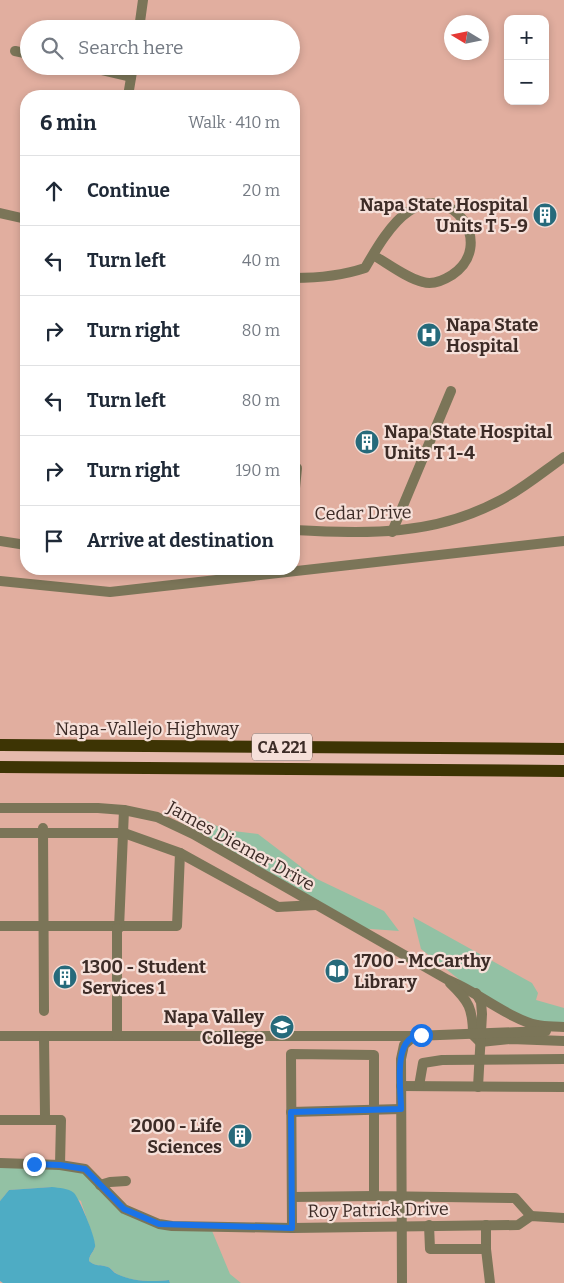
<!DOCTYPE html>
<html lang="en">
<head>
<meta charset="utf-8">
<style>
  body { margin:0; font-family:Bitter,serif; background:#f6f6f7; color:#1f2937 }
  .controls { position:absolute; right:15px; top:15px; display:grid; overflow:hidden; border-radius:10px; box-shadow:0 2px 8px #0003 }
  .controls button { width:45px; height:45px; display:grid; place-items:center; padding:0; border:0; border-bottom:1px solid #e0e1e3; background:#fff; color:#1f2937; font:25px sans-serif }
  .compass { position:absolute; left:444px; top:15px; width:45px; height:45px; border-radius:50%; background:#fff; box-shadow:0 2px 8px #0003; rotate:280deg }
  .stop { position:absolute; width:15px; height:15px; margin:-11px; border:4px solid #1a73e8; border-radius:50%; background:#fff }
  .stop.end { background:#1a73e8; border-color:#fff; box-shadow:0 1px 5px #0008 }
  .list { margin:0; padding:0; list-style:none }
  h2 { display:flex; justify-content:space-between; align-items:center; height:65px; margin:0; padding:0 20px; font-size:21px }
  h2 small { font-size:16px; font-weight:400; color:#747a83 }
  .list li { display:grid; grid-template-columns:32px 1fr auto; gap:15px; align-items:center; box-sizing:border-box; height:70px; padding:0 20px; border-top:1px solid #e0e1e3 }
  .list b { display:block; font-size:19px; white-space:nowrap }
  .list em { font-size:16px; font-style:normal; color:#747a83 }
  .icon { flex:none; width:28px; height:28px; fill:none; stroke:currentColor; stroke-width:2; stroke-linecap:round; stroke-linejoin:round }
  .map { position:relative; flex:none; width:564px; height:1283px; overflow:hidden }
  .search { position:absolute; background:#fff; box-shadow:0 2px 8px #0003; left:20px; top:20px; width:280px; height:55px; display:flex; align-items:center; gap:12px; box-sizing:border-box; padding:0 18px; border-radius:28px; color:#747a83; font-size:19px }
  .panel { position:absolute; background:#fff; box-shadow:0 2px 8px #0003; left:20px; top:90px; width:280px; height:485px; border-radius:20px }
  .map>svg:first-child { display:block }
</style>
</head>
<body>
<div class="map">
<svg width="564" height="1283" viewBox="0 0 564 1283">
  <rect width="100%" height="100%" fill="#e5baad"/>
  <g fill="#e1ae9f" fill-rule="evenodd">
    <path d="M0,0h564v749l-564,-4zM508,19h37v82h-37zM452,22h30v30h-30zM29,29h262v37h-262zM26,96h268v473h-268z"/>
    <polygon points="0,767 564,771 564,1283 0,1283"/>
  </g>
  <g fill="#93c1a4">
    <polygon points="199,817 225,830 258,834 317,879 384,911 399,931 357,928 193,834"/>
    <polygon points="413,917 532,983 538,993 536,1000 564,1008 564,1027 538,1026 476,993 421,949"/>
    <path d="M0,1163l85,6 30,32 32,19 63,6 20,48 11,9h-71l-1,-3c-16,2 -37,2 -52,-6 -3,-2 -6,-6 -9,-7 -7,-3 -13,0 -19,-6 0,-6 5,-9 6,-14 1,-5 -12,-38 -14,-46l-29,-14 -43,3 -9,11z"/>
  </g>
  <path fill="#4eacc4" d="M52,1187c7,1 16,1 22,6 5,5 23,47 21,54 -2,6 -6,8 -6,14 6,6 12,3 19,6 3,1 6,6 9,7 16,8 36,8 52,6l1,3h-167l-3,-2v-80l9,-11z"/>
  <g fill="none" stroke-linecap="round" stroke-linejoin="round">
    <g stroke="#7b7558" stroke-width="10">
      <polyline points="139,29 143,0"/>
      <polyline points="15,51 29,54"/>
      <polyline points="84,66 131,77"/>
      <polyline points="128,96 133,66"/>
      <polyline points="0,213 26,219"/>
      <path d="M294,278c25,0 47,-2 71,-10 11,-19 26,-45 44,-57 43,-30 88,34 43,64 -8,5 -20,10 -29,7 -15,-3 -36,-19 -50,-27"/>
      <polyline points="294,498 297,468"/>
      <path d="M294,530c74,4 140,6 207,-30 23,-12 43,-29 63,-43"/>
      <polyline points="392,532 451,391"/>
      <polyline points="0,541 26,545"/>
      <polyline points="0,581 110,592 564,541"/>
      <path d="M0,808h98l26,2 33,7 36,17 255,146c28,11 63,40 89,45 9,2 18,1 27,2"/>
      <polyline points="43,828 44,1011"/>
      <polyline points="0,833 124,833 180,853 177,926 0,926"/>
      <polyline points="180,853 278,907 316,905"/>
      <polyline points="119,928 124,810"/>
      <path d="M450,983c19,18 23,26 23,52l7,7 31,-3 53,2"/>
      <polyline points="476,993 481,1002 482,1014 478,1087"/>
      <polyline points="0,1036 414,1036"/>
      <polyline points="44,1036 45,1116"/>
      <polyline points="117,1036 117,928"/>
      <polyline points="401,1086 564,1087"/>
      <polyline points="419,1086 423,1063 442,1060 564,1059"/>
      <polyline points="291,1112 401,1109"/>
      <polyline points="0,1120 61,1120 60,1165"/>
      <polyline points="0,1163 60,1165 85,1169 124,1209 159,1224 172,1226 292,1228 518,1225 531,1216 564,1218"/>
      <polyline points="100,1185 110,1182 126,1181"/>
      <polyline points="292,1197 374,1196"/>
      <polyline points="429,1225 430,1249 486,1249 486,1225"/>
      <polyline points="292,1228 291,1054 374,1055 374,1196 515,1198 531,1216"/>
      <polyline points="486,1249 490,1283"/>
      <polyline points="402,1283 401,1059 404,1045 414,1036 546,1031"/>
    </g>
    <g stroke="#3d3404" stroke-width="12">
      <polyline points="0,745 564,749"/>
      <polyline points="0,767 564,771"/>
    </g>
  </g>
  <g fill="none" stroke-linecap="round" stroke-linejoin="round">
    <path stroke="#1a73e8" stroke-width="6" d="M34,1164l26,1 25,4 39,40 35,15 133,4 -1,-116 110,-3c0,-21 -9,-73 20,-74"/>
  </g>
  <defs>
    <symbol id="building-disc" viewBox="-11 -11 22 22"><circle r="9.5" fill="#266a7b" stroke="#f6e0d9"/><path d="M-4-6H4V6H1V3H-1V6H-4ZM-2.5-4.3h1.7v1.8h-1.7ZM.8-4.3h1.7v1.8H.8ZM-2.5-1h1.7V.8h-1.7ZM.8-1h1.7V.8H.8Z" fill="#fff"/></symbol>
    <symbol id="hospital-disc" viewBox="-11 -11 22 22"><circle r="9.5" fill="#266a7b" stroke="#f6e0d9"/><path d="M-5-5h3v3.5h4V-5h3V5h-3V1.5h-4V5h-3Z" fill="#fff"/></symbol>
    <symbol id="library-disc" viewBox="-11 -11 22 22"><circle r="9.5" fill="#266a7b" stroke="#f6e0d9"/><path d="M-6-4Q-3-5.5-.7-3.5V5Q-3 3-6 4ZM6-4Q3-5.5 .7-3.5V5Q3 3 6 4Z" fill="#fff"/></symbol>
    <symbol id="university-disc" viewBox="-11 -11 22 22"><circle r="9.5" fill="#266a7b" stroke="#f6e0d9"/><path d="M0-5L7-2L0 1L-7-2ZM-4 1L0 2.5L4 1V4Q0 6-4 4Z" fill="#fff"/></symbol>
  </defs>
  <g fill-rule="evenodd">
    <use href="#building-disc" x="531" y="201" width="28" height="28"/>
    <use href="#hospital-disc" x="415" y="321" width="28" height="28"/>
    <use href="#building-disc" x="353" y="428" width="28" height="28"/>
    <use href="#library-disc" x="323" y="957" width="28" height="28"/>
    <use href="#building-disc" x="51" y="963" width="28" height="28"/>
    <use href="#university-disc" x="268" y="1013" width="28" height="28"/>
    <use href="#building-disc" x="226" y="1122" width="28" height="28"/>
  </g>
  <g text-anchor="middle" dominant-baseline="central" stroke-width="4.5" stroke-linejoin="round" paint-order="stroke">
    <rect fill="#f6e0d9" stroke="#74625c" stroke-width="1" x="252" y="733.5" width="60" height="27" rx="4"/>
    <g font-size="16" font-weight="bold" fill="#3d2c27">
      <text x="282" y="747">CA 221</text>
    </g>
    <g font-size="18" font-weight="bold" fill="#3d2c27" stroke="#f6e0d9" text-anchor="start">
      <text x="528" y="205" text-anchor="end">Napa State Hospital<tspan x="528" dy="21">Units T 5-9</tspan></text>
      <text x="446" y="325">Napa State<tspan x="446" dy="21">Hospital</tspan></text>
      <text x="384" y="432">Napa State Hospital<tspan x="384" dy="21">Units T 1-4</tspan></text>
      <text x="354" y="961">1700 - McCarthy<tspan x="354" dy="21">Library</tspan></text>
      <text x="82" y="967">1300 - Student<tspan x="82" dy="21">Services 1</tspan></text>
      <text x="264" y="1017" text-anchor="end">Napa Valley<tspan x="264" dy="21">College</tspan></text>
      <text x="222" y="1126" text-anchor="end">2000 - Life<tspan x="222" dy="21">Sciences</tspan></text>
    </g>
    <g font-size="18" fill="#3d2c27" stroke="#f6e0d9">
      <text transform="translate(363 513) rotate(-1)">Cedar Drive</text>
      <text x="147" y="729">Napa-Vallejo Highway</text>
      <text transform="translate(241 846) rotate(29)">James Diemer Drive</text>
      <text transform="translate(378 1210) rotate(-1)">Roy Patrick Drive</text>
    </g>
  </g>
</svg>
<div class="controls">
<button>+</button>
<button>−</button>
</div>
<svg class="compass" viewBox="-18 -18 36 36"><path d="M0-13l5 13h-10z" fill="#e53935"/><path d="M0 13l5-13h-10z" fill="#747a83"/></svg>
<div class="stop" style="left:421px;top:1035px"></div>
<div class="stop end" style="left:34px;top:1164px"></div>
<div class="search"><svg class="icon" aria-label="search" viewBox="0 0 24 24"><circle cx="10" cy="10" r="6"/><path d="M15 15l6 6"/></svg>Search here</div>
<section class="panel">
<h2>6 min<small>Walk · 410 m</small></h2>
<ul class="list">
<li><svg class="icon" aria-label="ahead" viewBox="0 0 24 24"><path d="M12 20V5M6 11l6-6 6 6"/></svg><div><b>Continue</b></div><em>20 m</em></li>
<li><svg class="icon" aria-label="left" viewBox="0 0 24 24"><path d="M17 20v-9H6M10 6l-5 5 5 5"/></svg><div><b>Turn left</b></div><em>40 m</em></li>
<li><svg class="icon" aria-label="right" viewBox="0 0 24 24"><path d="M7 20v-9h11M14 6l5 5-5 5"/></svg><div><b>Turn right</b></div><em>80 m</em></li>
<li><svg class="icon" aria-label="left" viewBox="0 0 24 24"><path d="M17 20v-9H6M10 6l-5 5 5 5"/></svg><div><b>Turn left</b></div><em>80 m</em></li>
<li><svg class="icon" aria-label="right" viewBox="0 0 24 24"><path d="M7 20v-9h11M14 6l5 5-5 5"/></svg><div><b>Turn right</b></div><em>190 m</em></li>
<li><svg class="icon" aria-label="arrive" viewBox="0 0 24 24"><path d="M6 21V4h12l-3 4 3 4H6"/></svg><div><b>Arrive at destination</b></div></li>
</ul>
</section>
</div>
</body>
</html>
